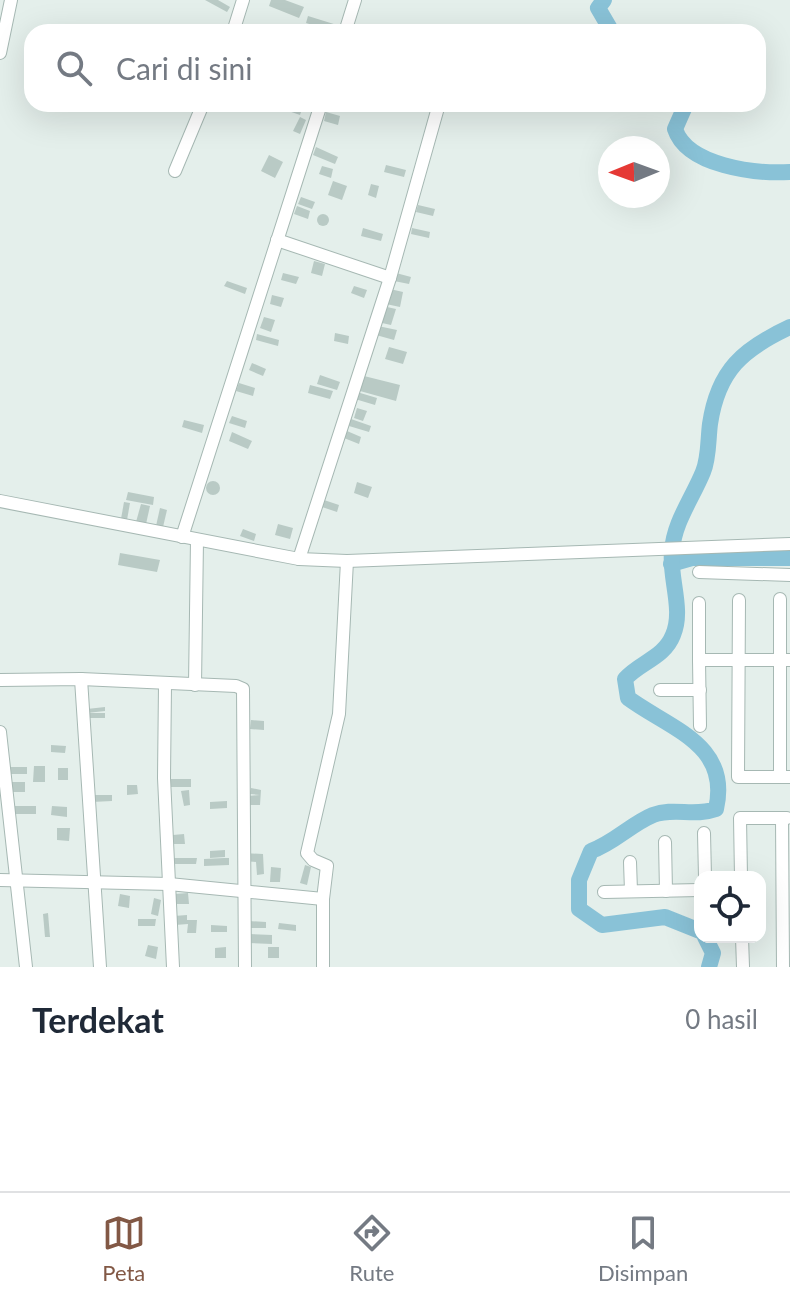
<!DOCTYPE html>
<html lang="id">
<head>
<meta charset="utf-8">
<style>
  body { margin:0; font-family:Lato,sans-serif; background:#f6f6f7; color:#1f2937 }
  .controls { position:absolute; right:24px; bottom:24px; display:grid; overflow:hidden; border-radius:16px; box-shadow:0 8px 32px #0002 }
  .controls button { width:72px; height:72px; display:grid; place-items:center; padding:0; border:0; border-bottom:2px solid #e0e1e3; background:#fff; color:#1f2937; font:40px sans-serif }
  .compass { position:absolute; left:598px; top:136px; width:72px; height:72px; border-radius:50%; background:#fff; box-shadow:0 8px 32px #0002; rotate:269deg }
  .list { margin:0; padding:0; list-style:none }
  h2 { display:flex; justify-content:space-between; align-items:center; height:104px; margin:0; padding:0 32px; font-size:34px }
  h2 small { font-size:26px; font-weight:400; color:#747a83 }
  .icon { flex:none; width:44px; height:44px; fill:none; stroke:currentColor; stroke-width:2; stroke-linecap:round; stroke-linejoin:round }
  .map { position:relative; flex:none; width:790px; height:967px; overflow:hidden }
  .search { position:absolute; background:#fff; box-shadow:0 8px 32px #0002; left:24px; right:24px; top:24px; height:88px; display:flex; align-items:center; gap:20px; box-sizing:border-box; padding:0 28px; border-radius:24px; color:#747a83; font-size:30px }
  .sheet { height:224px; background:#fff }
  nav { display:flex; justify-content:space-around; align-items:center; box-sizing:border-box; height:112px; border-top:2px solid #e0e1e3; background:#fff; font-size:22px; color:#747a83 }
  nav a { display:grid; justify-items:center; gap:4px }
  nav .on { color:#825845 }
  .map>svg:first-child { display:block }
</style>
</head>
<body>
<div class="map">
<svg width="790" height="967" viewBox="0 0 790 967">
  <rect width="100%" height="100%" fill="#e4efeb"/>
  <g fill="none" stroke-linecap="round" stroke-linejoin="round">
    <g stroke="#89c2d7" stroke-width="16">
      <polyline points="604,0 598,8 612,32"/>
      <path d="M686,104l-11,25c12,37 80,45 115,43"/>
      <polyline points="671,564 692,558 790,558"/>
      <path d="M700,931l-35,-14 -63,8 -23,-16v-29l12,-29c23,-8 40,-27 62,-36 21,-8 41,2 63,-6 15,-65 -46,-80 -88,-111l-3,-19c15,-17 39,-21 48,-44 11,-25 -4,-57 -1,-84 2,-29 20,-52 31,-79 6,-14 5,-33 7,-48 8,-54 33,-75 80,-97"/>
      <polyline points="705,937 713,953 709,967"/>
    </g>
  </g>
  <g fill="#b9cac5">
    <polygon points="205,0 218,0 230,7 227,12"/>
    <polygon points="271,0 285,0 304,7 299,18 269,6"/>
    <polygon points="308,16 337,25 335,32 306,23"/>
    <polygon points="278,104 287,104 302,109 300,115 277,107"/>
    <polygon points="326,112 340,116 338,125 324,121"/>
    <polygon points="300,117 306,120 300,134 293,131"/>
    <polygon points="316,147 338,157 335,164 313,155"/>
    <polygon points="269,155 283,162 275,178 261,171"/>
    <polygon points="386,165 406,170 404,177 384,172"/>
    <polygon points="322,166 333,169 331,178 319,174"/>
    <polygon points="333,181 347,186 342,200 328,195"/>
    <polygon points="371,184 379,186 376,198 368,195"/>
    <polygon points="301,197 315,202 312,209 298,204"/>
    <polygon points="418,205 435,209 433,216 416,212"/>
    <polygon points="297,206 310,211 308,219 294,214"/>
    <circle cx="323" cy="220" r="6"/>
    <polygon points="363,228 383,234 381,241 361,236"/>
    <polygon points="412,228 430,232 429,238 411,234"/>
    <polygon points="314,261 325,264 322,276 311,273"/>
    <polygon points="283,273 299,277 296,284 281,280"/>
    <polygon points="396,273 411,277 409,284 394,281"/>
    <polygon points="227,281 247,288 245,294 224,286"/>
    <polygon points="354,286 367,290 364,298 351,293"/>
    <polygon points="390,289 403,292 400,307 386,304"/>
    <polygon points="272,295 284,298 281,307 270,304"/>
    <polygon points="387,307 396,309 391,325 382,323"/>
    <polygon points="264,317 275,320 271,332 260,328"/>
    <polygon points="378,326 397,330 394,340 376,335"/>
    <polygon points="335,333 349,336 348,344 334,341"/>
    <polygon points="257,334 279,340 278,346 256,340"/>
    <polygon points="389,347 407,352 403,364 385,359"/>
    <polygon points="252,363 266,369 263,376 249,370"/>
    <polygon points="320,375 340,382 337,390 317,384"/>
    <polygon points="364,376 400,385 396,401 360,391"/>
    <polygon points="239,383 255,388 253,396 236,391"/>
    <polygon points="310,385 333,391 330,399 308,393"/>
    <polygon points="357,392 377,398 375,405 355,399"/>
    <polygon points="357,408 367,411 363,421 354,418"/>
    <polygon points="232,416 247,421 245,428 229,423"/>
    <polygon points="351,419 371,426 369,432 349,426"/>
    <polygon points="184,420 204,425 202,433 182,427"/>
    <polygon points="347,431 361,437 359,444 344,438"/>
    <polygon points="232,432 252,441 248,449 229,441"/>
    <circle cx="213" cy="488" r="7"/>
    <polygon points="357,482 372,487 368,498 354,493"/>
    <polygon points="128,492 154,497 153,505 126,500"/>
    <polygon points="324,500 339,505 337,512 322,507"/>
    <polygon points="124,502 130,503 127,520 121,519"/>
    <polygon points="141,504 150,506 146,524 136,522"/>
    <polygon points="160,508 167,510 163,527 156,526"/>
    <polygon points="278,524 293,528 290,539 275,535"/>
    <polygon points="243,529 256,534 254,541 240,536"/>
    <polygon points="120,553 160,560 157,572 118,565"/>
    <polygon points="105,707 105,711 87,713 105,713 105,718 87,718 87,709"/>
    <polygon points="251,720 264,721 264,730 250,729"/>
    <polygon points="51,745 66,746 65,753 51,752"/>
    <polygon points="34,766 45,766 45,782 33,782"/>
    <rect x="10" y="767" width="17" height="7"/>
    <rect x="58" y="768" width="10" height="12"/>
    <rect x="171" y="779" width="20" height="8"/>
    <polygon points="10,782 25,782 25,792 9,792"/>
    <polygon points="127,785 137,785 138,794 127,795"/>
    <polygon points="251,788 261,790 260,805 248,805 248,796 260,795 250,794"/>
    <polygon points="189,790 190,805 184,806 181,791"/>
    <polygon points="92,795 112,795 112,801 92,802"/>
    <polygon points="227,801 227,808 210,809 210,802"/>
    <rect x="12" y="806" width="24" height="8"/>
    <polygon points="52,806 67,807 67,817 51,815"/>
    <polygon points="57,828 70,828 69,841 57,840"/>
    <polygon points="184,834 185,844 174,844 173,835"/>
    <polygon points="225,850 225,857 210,858 210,851"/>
    <polygon points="244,853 263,854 264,874 257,875 256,862 244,861"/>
    <polygon points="173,858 197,858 196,864 172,864"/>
    <polygon points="224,858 229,858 229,865 204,866 204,859"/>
    <polygon points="305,865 311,867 307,885 300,883"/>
    <polygon points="271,867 281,868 280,882 270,882"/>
    <polygon points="188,893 189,904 174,904 174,894"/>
    <polygon points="120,894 130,896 129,908 118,906"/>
    <polygon points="154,898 161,900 158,916 151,914"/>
    <polygon points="48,913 50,937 45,937 43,914"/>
    <polygon points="187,915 187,920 197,920 196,933 187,933 188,924 175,925 174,916"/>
    <polygon points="138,919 156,919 155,926 138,926"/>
    <polygon points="248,921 266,922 266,928 248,928"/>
    <polygon points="279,923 296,925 296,931 278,929"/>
    <polygon points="211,925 227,926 227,932 211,932"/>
    <polygon points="248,934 272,935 272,944 247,943"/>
    <polygon points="148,945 158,947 156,959 145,956"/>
    <polygon points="226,947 226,958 215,958 215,948"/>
    <rect x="268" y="947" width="11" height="11"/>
  </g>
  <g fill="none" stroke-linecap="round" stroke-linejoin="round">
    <defs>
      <g id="minor">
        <polyline points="233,32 243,0"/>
        <polyline points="345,32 355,0"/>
        <polyline points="0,53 11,0"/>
        <polyline points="175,171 203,104"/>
        <polyline points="277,240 390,278"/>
        <polyline points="0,501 299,559 347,561 790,544"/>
        <polyline points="182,537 321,104"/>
        <polyline points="299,559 390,278 439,104"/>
        <polyline points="699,572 790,575"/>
        <polyline points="780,599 780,777 790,777"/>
        <polyline points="739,600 738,777 780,777"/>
        <polyline points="699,603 699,660"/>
        <polyline points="81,679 100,967"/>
        <polyline points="0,680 81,679 236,686 243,689 245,967"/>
        <polyline points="165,685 164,778 173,967"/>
        <polyline points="195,685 197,540"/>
        <polyline points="660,690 700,690"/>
        <polyline points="700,726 699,660 790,660"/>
        <polyline points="0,732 26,967"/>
        <polyline points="782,818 783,967"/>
        <polyline points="704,833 705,877"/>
        <polyline points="665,842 666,891"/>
        <polyline points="630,862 631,891"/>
        <polyline points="741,877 740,818 787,818"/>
        <polyline points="0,880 169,884 323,899 327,866 313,860 307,853 339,714 347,561"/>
        <polyline points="604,892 700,890"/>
        <polyline points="323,899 323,967"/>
        <polyline points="742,937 743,967"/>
      </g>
    </defs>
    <use href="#minor" stroke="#a6b8b3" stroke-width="14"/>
    <use href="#minor" stroke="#fff" stroke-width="12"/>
  </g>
</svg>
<div class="controls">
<button><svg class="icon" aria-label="locate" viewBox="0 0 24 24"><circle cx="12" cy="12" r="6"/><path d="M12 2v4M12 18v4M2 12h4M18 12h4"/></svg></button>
</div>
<svg class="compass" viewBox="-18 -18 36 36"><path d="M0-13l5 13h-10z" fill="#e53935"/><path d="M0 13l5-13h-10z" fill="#747a83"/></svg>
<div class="search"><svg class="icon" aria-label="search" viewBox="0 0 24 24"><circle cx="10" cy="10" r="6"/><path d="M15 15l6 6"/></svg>Cari di sini</div>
</div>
<section class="sheet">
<h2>Terdekat<small>0 hasil</small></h2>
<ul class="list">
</ul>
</section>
<nav>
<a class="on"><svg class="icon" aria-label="map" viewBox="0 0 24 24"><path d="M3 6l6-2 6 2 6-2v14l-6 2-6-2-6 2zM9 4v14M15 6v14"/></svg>Peta</a>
<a><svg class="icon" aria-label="directions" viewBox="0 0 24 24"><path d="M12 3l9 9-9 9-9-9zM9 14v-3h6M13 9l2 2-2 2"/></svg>Rute</a>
<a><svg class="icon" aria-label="saved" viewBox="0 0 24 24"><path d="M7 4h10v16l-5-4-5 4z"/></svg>Disimpan</a>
</nav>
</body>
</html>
